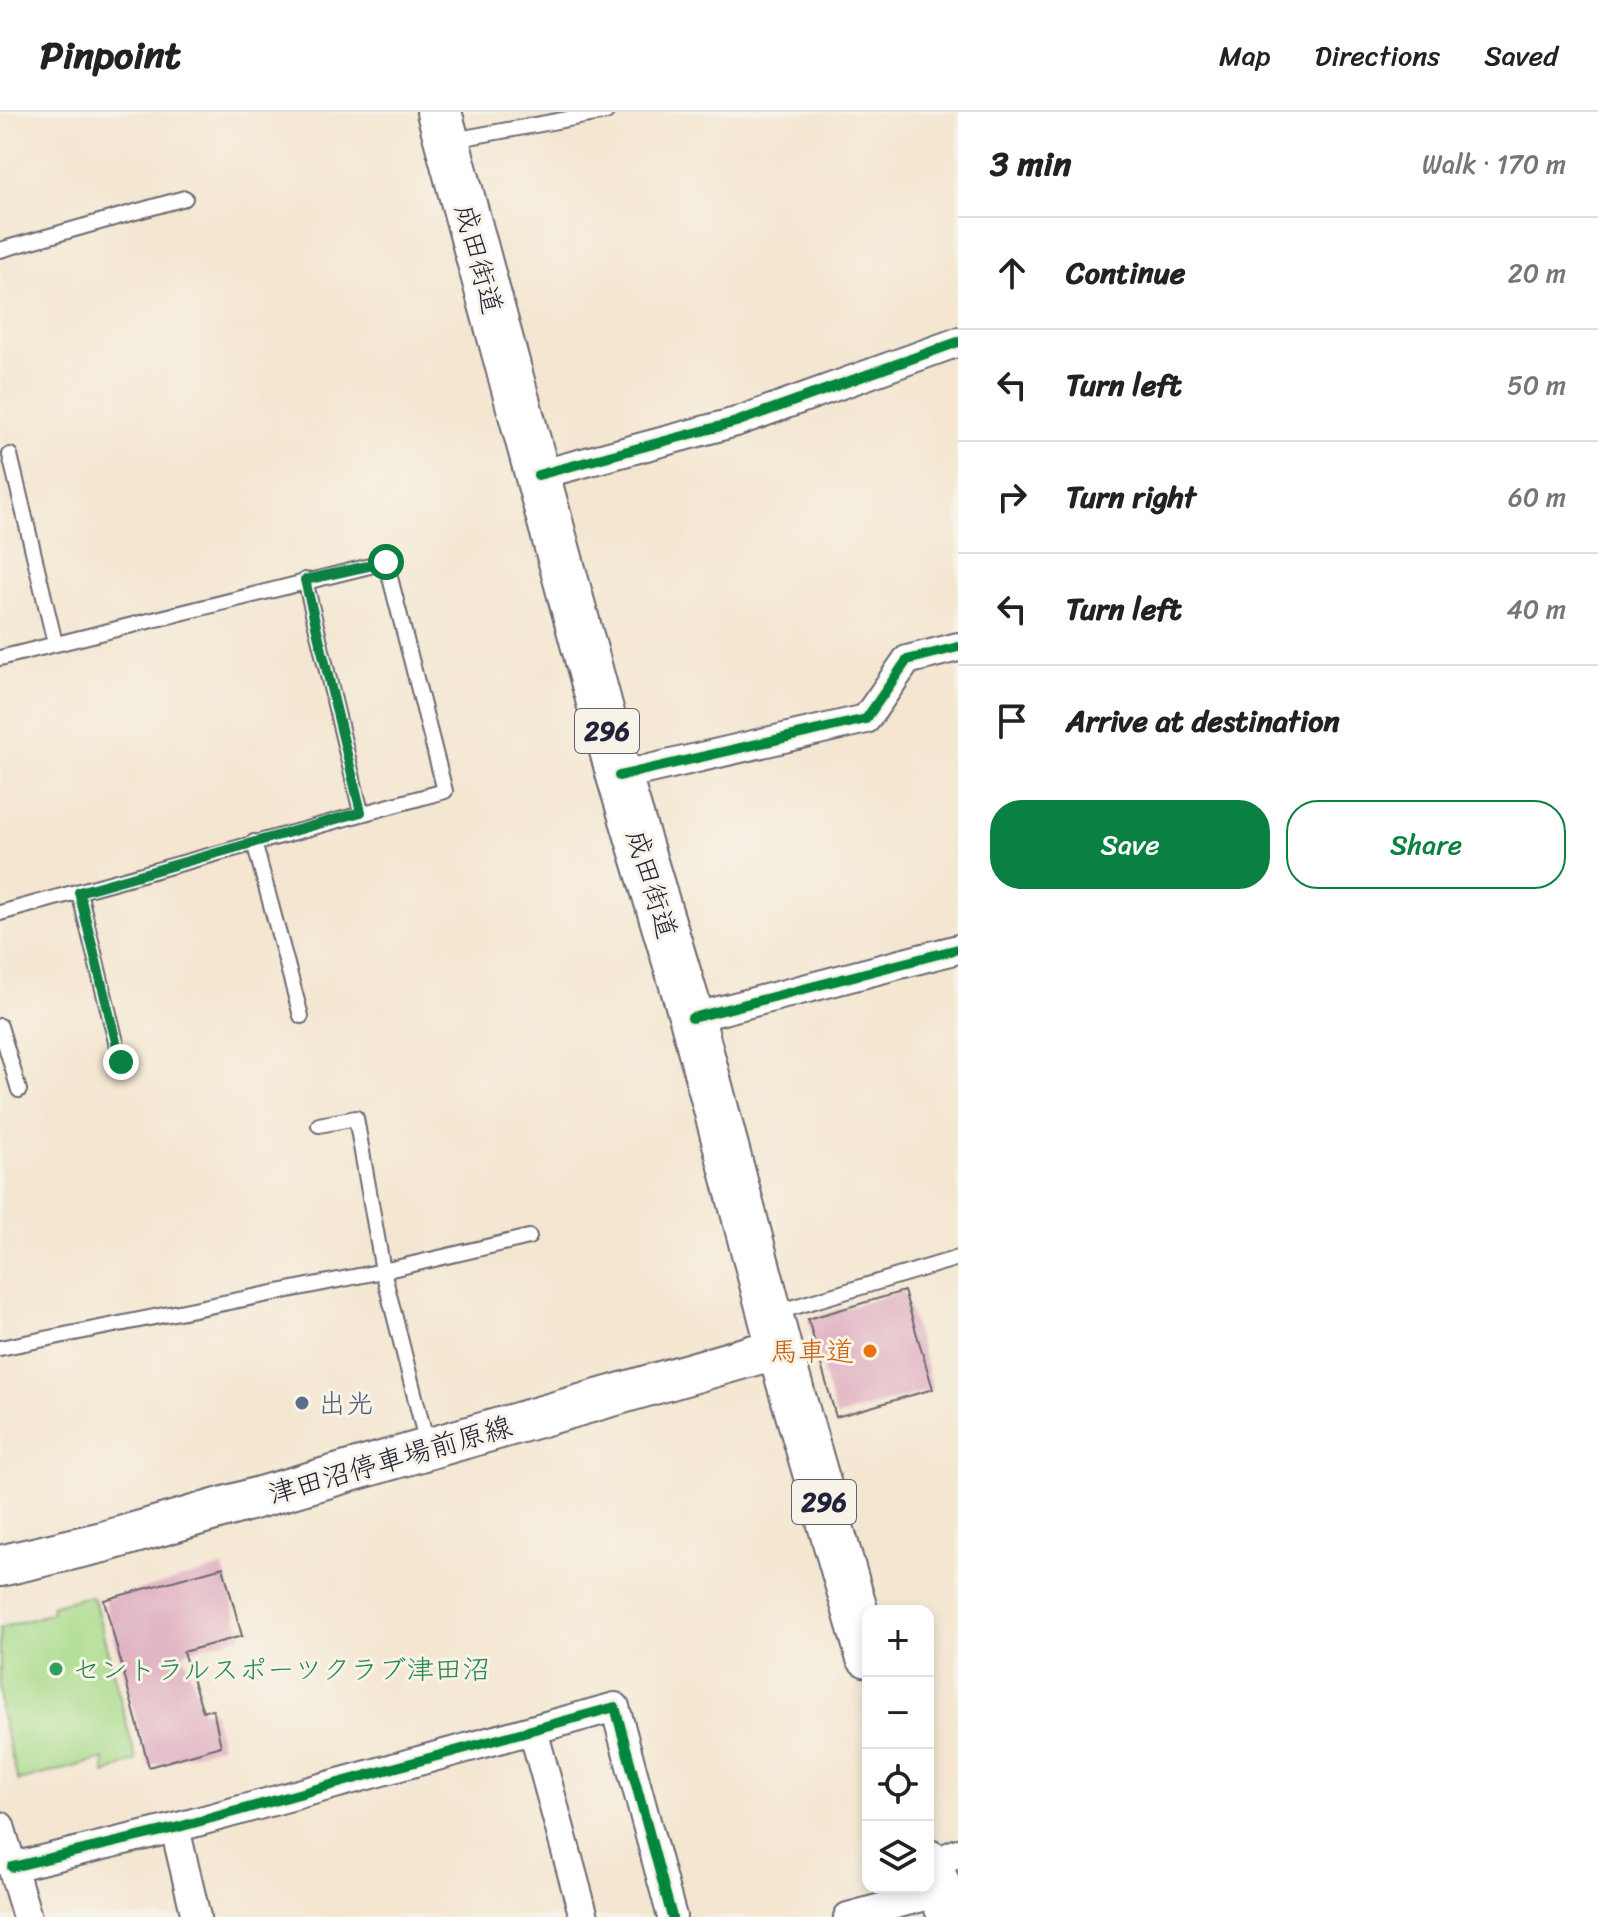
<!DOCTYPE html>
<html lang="en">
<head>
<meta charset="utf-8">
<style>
  body { margin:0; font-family:Sriracha,"Klee One",sans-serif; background:#f2f2f2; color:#222 }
  .controls { position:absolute; right:24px; bottom:24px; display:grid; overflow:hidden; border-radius:16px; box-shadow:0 4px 12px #0003 }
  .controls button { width:72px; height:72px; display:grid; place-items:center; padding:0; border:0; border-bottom:2px solid #e0e0e0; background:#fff; color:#222; font:40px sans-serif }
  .stop { position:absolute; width:24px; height:24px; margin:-18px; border:6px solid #0b8043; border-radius:50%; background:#fff }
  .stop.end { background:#0b8043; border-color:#fff; box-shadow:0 2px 8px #0008 }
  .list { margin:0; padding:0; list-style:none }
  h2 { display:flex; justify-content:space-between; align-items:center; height:104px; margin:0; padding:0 32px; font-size:34px }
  h2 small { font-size:26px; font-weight:400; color:#767676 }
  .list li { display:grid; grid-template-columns:52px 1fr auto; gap:24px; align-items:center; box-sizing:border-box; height:112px; padding:0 32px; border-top:2px solid #e0e0e0 }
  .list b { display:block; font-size:30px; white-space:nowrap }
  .list em { font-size:26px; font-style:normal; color:#767676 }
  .actions { display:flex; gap:16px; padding:24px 32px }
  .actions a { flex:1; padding:18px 0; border:2px solid #0b8043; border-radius:32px; text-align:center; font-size:28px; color:#0b8043 }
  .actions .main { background:#0b8043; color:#fff }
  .icon { flex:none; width:44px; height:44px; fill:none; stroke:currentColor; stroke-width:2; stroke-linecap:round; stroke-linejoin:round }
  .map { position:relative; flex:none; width:958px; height:1805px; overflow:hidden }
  header { display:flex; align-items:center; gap:48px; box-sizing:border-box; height:112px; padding:0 40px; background:#fff; border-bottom:2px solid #e0e0e0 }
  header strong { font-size:38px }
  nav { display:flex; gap:44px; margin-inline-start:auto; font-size:28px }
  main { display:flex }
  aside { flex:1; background:#fff }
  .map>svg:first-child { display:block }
</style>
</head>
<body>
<header>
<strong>Pinpoint</strong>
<nav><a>Map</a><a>Directions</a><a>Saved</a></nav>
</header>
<main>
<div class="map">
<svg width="958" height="1805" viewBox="0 0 958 1805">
  <rect width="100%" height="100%" fill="#f7f3e8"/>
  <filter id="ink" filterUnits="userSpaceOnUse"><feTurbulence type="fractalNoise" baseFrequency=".0125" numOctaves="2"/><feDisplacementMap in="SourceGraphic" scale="16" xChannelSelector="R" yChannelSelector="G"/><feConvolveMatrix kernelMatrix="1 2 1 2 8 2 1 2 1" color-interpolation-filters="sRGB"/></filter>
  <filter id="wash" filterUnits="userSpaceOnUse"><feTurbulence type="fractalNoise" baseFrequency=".006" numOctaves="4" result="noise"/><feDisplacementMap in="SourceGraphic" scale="32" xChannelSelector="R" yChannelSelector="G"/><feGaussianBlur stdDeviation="1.8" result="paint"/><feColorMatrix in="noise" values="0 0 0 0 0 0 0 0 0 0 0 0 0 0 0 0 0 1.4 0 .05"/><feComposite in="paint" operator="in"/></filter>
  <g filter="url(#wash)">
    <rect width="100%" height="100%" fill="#f4e6d0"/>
    <polygon fill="#a9dc8b" stroke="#667f63" stroke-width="2" points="88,1484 94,1487 136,1648 105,1662 104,1647 18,1669 0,1599 0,1516 52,1501 51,1494"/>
    <g id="blocks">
      <g fill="#deaabe">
        <polygon points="904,1179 933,1277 836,1305 808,1207"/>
        <polygon points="223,1455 242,1524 183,1540 203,1599 213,1598 221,1634 149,1655 104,1488"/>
      </g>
    </g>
  </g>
  <g filter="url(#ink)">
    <use href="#blocks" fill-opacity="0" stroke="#6c676f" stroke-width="2"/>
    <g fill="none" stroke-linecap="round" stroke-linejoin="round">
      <defs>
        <g id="service">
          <polyline points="453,28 606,0"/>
          <polyline points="0,138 185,86"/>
          <polyline points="10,343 55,531"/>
          <polyline points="305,468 361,700"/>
          <polyline points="0,546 386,450 445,679 0,801"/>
          <polyline points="254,730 301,904"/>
          <polyline points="79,780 121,950"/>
          <polyline points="0,914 19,978"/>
          <polyline points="319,1013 356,1006 383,1159 428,1336"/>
          <polyline points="774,1201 958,1146"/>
          <polyline points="0,1236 383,1159 529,1125"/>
        </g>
        <g id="minor">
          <polyline points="538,363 736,310 958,230"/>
          <polyline points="619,664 866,607 907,548 958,535"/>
          <polyline points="692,906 958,837"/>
          <polyline points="533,1618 584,1805"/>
          <polyline points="0,1714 27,1805"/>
          <polyline points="175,1716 196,1805"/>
          <polyline points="929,1753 958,1741"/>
          <polyline points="12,1755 175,1716 615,1595 672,1805"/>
          <polyline points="848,1805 940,1780"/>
        </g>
        <polyline id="secondary" points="0,1454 103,1430 779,1236"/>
        <g id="trunk">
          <polyline points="439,0 619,664 692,906 779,1236 868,1543"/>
          <polyline points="928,1750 951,1805"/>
        </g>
      </defs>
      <use href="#service" stroke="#6c676f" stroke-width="18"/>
      <use href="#minor" stroke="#6c676f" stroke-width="32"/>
      <use href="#secondary" stroke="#6c676f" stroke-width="44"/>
      <use href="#trunk" stroke="#6c676f" stroke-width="48"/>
      <use href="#service" stroke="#fff" stroke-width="14"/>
      <use href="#minor" stroke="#fff" stroke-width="28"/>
      <use href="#secondary" stroke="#fff" stroke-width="40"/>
      <use href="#trunk" stroke="#fff" stroke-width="44"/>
      <defs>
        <g id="cycleway">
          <polyline points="538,363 736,310 958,230"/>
          <polyline points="619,664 866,607 907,548 958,535"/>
          <polyline points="692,906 958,837"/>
          <polyline points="12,1755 175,1716 615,1595 672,1805"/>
        </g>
      </defs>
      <use href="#cycleway" stroke="#f7f3e8" stroke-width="15"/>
      <use href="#cycleway" stroke="#00873e" stroke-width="10"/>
    </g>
  </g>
  <g fill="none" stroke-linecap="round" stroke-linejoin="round" filter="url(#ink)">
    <polyline stroke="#0b8043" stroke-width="10" points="121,950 79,780 361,700 305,468 386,450"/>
  </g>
  <circle fill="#e8710a" stroke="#f7f3e8" stroke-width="3" cx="870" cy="1239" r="8"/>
  <circle fill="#5c6f8a" stroke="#f7f3e8" stroke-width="3" cx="302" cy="1291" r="8"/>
  <circle fill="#2e9e5b" stroke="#f7f3e8" stroke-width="3" cx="56" cy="1557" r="8"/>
  <g text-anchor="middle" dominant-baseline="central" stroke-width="6" stroke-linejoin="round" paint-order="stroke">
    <g fill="#f7f3e8" stroke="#62616f" stroke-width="2">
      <rect x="575" y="597" width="64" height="44" rx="6"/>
      <rect x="792" y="1368" width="64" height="44" rx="6"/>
    </g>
    <g font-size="26" font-weight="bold" fill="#22223b">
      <text x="607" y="619">296</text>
      <text x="824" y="1390">296</text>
    </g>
    <g font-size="28" fill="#22223b" stroke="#f7f3e8">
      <text transform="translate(479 147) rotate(75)">成田街道</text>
      <text transform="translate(652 772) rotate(73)">成田街道</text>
      <text transform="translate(390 1348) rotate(-16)">津田沼停車場前原線</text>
    </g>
    <g font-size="28" fill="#c56008" stroke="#f7f3e8" text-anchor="end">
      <text x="854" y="1239">馬車道</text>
    </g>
    <g font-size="28" fill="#4e5e75" stroke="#f7f3e8" text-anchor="start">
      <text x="318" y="1291">出光</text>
    </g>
    <g font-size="28" fill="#27864d" stroke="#f7f3e8" text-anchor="start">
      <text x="72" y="1557">セントラルスポーツクラブ津田沼</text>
    </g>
  </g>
</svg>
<div class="controls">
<button>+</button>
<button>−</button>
<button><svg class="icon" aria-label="locate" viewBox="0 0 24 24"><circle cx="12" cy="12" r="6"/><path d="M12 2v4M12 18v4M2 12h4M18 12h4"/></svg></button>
<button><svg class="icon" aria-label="layers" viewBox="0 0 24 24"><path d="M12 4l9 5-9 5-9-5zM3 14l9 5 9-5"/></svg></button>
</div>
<div class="stop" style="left:386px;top:450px"></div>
<div class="stop end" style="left:121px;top:950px"></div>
</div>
<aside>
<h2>3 min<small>Walk · 170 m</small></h2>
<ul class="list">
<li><svg class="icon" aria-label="ahead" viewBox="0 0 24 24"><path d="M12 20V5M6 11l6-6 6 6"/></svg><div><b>Continue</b></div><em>20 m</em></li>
<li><svg class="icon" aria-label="left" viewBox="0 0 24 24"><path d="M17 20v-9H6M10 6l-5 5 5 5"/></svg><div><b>Turn left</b></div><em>50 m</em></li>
<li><svg class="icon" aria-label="right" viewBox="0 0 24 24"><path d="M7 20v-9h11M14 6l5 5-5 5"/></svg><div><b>Turn right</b></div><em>60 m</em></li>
<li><svg class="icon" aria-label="left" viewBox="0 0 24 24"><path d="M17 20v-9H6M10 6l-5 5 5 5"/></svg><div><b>Turn left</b></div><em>40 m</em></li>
<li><svg class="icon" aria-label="arrive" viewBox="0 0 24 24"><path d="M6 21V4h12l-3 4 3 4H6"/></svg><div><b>Arrive at destination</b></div></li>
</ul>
<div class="actions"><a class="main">Save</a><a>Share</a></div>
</aside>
</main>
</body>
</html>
